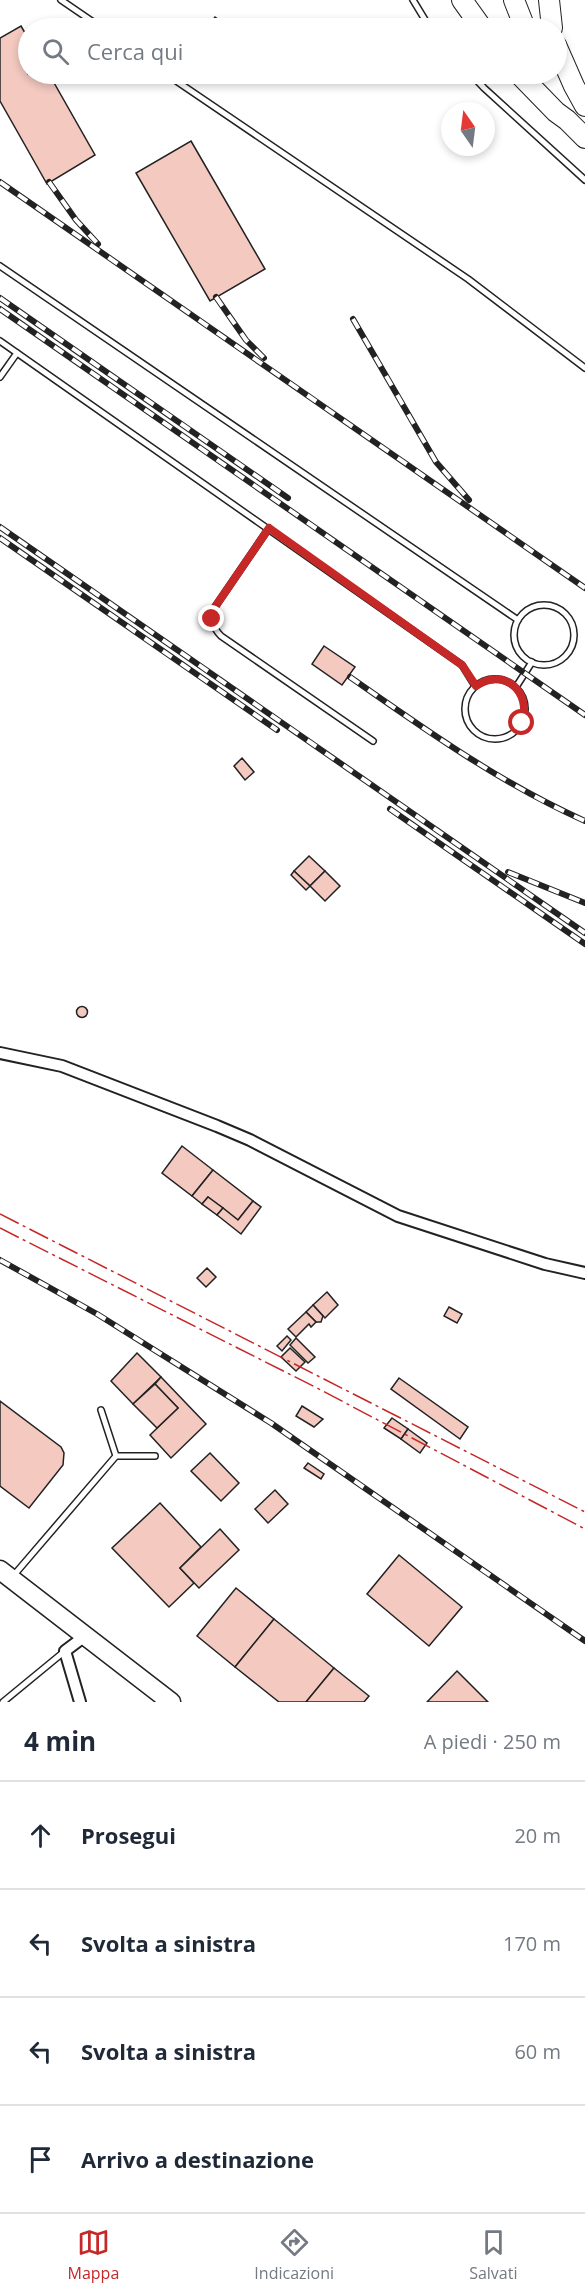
<!DOCTYPE html>
<html lang="it">
<head>
<meta charset="utf-8">
<style>
  body { margin:0; font-family:"Open Sans",sans-serif; background:#f6f6f7; color:#1f2937 }
  .compass { position:absolute; left:441px; top:102px; width:54px; height:54px; border-radius:50%; background:#fff; box-shadow:0 3px 9px #0003; rotate:346deg }
  .stop { position:absolute; width:18px; height:18px; margin:-14px; border:4px solid #c62828; border-radius:50%; background:#fff }
  .stop.end { background:#c62828; border-color:#fff; box-shadow:0 2px 6px #0008 }
  .list { margin:0; padding:0; list-style:none }
  h2 { display:flex; justify-content:space-between; align-items:center; height:78px; margin:0; padding:0 24px; font-size:26px }
  h2 small { font-size:20px; font-weight:400; color:#747a83 }
  .list li { display:grid; grid-template-columns:39px 1fr auto; gap:18px; align-items:center; box-sizing:border-box; height:108px; padding:0 24px; border-top:2px solid #e0e1e3 }
  .list b { display:block; font-size:22px; white-space:nowrap }
  .list em { font-size:20px; font-style:normal; color:#747a83 }
  .icon { flex:none; width:33px; height:33px; fill:none; stroke:currentColor; stroke-width:2; stroke-linecap:round; stroke-linejoin:round }
  .map { position:relative; flex:none; width:585px; height:1702px; overflow:hidden }
  .search { position:absolute; background:#fff; box-shadow:0 3px 9px #0003; left:18px; right:18px; top:18px; height:66px; display:flex; align-items:center; gap:15px; box-sizing:border-box; padding:0 21px; border-radius:33px; color:#747a83; font-size:22px }
  .sheet { height:510px; background:#fff }
  nav { display:flex; justify-content:space-around; align-items:center; box-sizing:border-box; height:84px; border-top:2px solid #e0e1e3; background:#fff; font-size:16px; color:#747a83 }
  nav a { display:grid; justify-items:center; gap:3px }
  nav .on { color:#c62828 }
  .map>svg:first-child { display:block }
</style>
</head>
<body>
<div class="map">
<svg width="585" height="1702" viewBox="0 0 585 1702">
  <rect width="100%" height="100%" fill="#fff"/>
  <g fill="#f3c9c0" stroke="#222" stroke-width="1.5">
    <polygon points="215,17 231,28 207,28"/>
    <polygon points="21,26 28,38 28,74 49,74 95,155 47,184 0,101 0,38"/>
    <polygon points="191,141 265,269 210,301 136,173"/>
    <polygon points="324,646 355,667 342,685 312,664"/>
    <polygon points="242,758 254,772 245,780 234,766"/>
    <polygon points="309,856 325,871 310,886 294,871"/>
    <polygon points="294,871 310,886 306,890 291,875"/>
    <polygon points="325,871 340,886 325,901 310,886"/>
    <circle cx="82" cy="1012" r="5.5"/>
    <polygon points="182,1146 213,1170 192,1196 162,1173"/>
    <polygon points="213,1170 253,1201 238,1220 208,1197 202,1204 192,1196"/>
    <polygon points="208,1197 223,1208 217,1215 202,1204"/>
    <polygon points="253,1201 261,1207 241,1234 217,1215 223,1208 238,1220"/>
    <polygon points="207,1268 216,1277 206,1287 197,1278"/>
    <polygon points="327,1292 338,1305 325,1318 313,1305"/>
    <polygon points="313,1305 323,1316 321,1322 316,1322 306,1312"/>
    <polygon points="449,1307 462,1314 457,1323 444,1316"/>
    <polygon points="306,1312 316,1322 311,1327 309,1324 296,1337 288,1329"/>
    <polygon points="287,1336 291,1340 282,1351 277,1346"/>
    <polygon points="296,1338 315,1357 308,1363 290,1345"/>
    <polygon points="290,1348 305,1362 296,1371 281,1357"/>
    <polygon points="137,1353 161,1377 133,1404 111,1381"/>
    <polygon points="161,1377 206,1424 171,1458 150,1435 178,1408 155,1384"/>
    <polygon points="399,1378 468,1427 460,1439 391,1389"/>
    <polygon points="155,1384 178,1408 157,1428 133,1404"/>
    <polygon points="0,1401 61,1447 64,1453 63,1465 29,1508 0,1486"/>
    <polygon points="302,1406 323,1419 314,1427 296,1416"/>
    <polygon points="392,1418 408,1429 401,1439 384,1428"/>
    <polygon points="408,1429 427,1443 420,1453 401,1439"/>
    <polygon points="210,1453 239,1483 221,1501 191,1471"/>
    <polygon points="308,1463 324,1474 321,1479 304,1468"/>
    <polygon points="275,1490 288,1504 268,1523 255,1509"/>
    <polygon points="160,1503 201,1547 180,1568 194,1583 169,1607 112,1548"/>
    <polygon points="220,1529 239,1550 199,1588 180,1568"/>
    <polygon points="399,1555 462,1607 429,1646 367,1594"/>
    <polygon points="236,1588 274,1619 235,1667 197,1636"/>
    <polygon points="274,1619 334,1668 306,1702 279,1702 235,1667"/>
    <polygon points="334,1668 369,1696 364,1702 306,1702"/>
    <polygon points="457,1671 488,1702 427,1702"/>
  </g>
  <g fill="none" stroke-linecap="round" stroke-linejoin="round">
    <defs>
      <g id="service">
        <polyline points="61,0 102,28"/>
        <polyline points="413,0 430,28"/>
        <polyline points="166,74 468,279 585,368"/>
        <polyline points="471,74 484,88 585,180"/>
        <polyline points="0,266 518,620"/>
        <polyline points="0,341 462,665 475,686"/>
        <polyline points="0,377 17,353"/>
        <path d="M269,528l-54,79c-4,12 -3,20 6,29l152,105"/>
        <circle cx="544" cy="635" r="30"/>
        <circle cx="495" cy="709" r="30"/>
        <polyline points="516,687 532,662"/>
        <polyline points="116,1456 155,1456"/>
        <polyline points="14,1575 116,1456 101,1410"/>
        <polyline points="3,1702 65,1651"/>
      </g>
      <g id="minor">
        <polyline points="0,1053 62,1066 217,1126 250,1140 398,1216 545,1264 585,1273"/>
        <polyline points="80,1702 65,1651 85,1636"/>
      </g>
      <polyline id="primary" points="0,1570 171,1702"/>
      <g id="motorway">
        <polyline points="462,0 482,28"/>
        <polyline points="514,0 525,28"/>
        <polyline points="549,0 552,28"/>
        <polyline points="556,45 574,86 585,106"/>
        <polyline points="519,74 556,112 567,120 585,138"/>
      </g>
    </defs>
    <use href="#service" stroke="#222" stroke-width="8"/>
    <use href="#minor" stroke="#222" stroke-width="14"/>
    <use href="#primary" stroke="#222" stroke-width="21"/>
    <use href="#motorway" stroke="#222" stroke-width="22"/>
    <use href="#service" stroke="#fff" stroke-width="5"/>
    <use href="#minor" stroke="#fff" stroke-width="10"/>
    <use href="#primary" stroke="#fff" stroke-width="18"/>
    <use href="#motorway" stroke="#fff" stroke-width="20"/>
    <defs>
      <g id="rail">
        <polyline points="0,182 585,588"/>
        <polyline points="49,182 76,220 98,244"/>
        <polyline points="216,297 246,340 264,358"/>
        <polyline points="0,298 288,498"/>
        <polyline points="0,309 585,715"/>
        <polyline points="353,319 436,462 469,500"/>
        <polyline points="0,527 585,933"/>
        <polyline points="0,538 277,730"/>
        <path d="M350,677c76,53 150,106 235,144"/>
        <polyline points="390,809 585,944"/>
        <polyline points="508,872 585,903"/>
        <polyline points="0,1260 97,1314 271,1423 585,1641"/>
      </g>
    </defs>
    <use href="#rail" stroke="#222" stroke-width="6"/>
    <use href="#rail" stroke="#fff" stroke-width="4" stroke-dasharray="11" stroke-linecap="butt"/>
    <g stroke="#c62828" stroke-width="1.5" stroke-dasharray="21 4.5 3 4.5" stroke-linecap="butt">
      <polyline points="0,1214 585,1512"/>
      <polyline points="0,1228 317,1388 585,1529"/>
    </g>
  </g>
  <g fill="none" stroke-linecap="round" stroke-linejoin="round">
    <path stroke="#c62828" stroke-width="8" d="M212,619l3,-12 54,-79 193,137 14,21c28,-19 56,5 46,37"/>
  </g>
</svg>
<svg class="compass" viewBox="-18 -18 36 36"><path d="M0-13l5 13h-10z" fill="#e53935"/><path d="M0 13l5-13h-10z" fill="#747a83"/></svg>
<div class="stop" style="left:522px;top:723px"></div>
<div class="stop end" style="left:212px;top:619px"></div>
<div class="search"><svg class="icon" aria-label="search" viewBox="0 0 24 24"><circle cx="10" cy="10" r="6"/><path d="M15 15l6 6"/></svg>Cerca qui</div>
</div>
<section class="sheet">
<h2>4 min<small>A piedi · 250 m</small></h2>
<ul class="list">
<li><svg class="icon" aria-label="ahead" viewBox="0 0 24 24"><path d="M12 20V5M6 11l6-6 6 6"/></svg><div><b>Prosegui</b></div><em>20 m</em></li>
<li><svg class="icon" aria-label="left" viewBox="0 0 24 24"><path d="M17 20v-9H6M10 6l-5 5 5 5"/></svg><div><b>Svolta a sinistra</b></div><em>170 m</em></li>
<li><svg class="icon" aria-label="left" viewBox="0 0 24 24"><path d="M17 20v-9H6M10 6l-5 5 5 5"/></svg><div><b>Svolta a sinistra</b></div><em>60 m</em></li>
<li><svg class="icon" aria-label="arrive" viewBox="0 0 24 24"><path d="M6 21V4h12l-3 4 3 4H6"/></svg><div><b>Arrivo a destinazione</b></div></li>
</ul>
</section>
<nav>
<a class="on"><svg class="icon" aria-label="map" viewBox="0 0 24 24"><path d="M3 6l6-2 6 2 6-2v14l-6 2-6-2-6 2zM9 4v14M15 6v14"/></svg>Mappa</a>
<a><svg class="icon" aria-label="directions" viewBox="0 0 24 24"><path d="M12 3l9 9-9 9-9-9zM9 14v-3h6M13 9l2 2-2 2"/></svg>Indicazioni</a>
<a><svg class="icon" aria-label="saved" viewBox="0 0 24 24"><path d="M7 4h10v16l-5-4-5 4z"/></svg>Salvati</a>
</nav>
</body>
</html>
